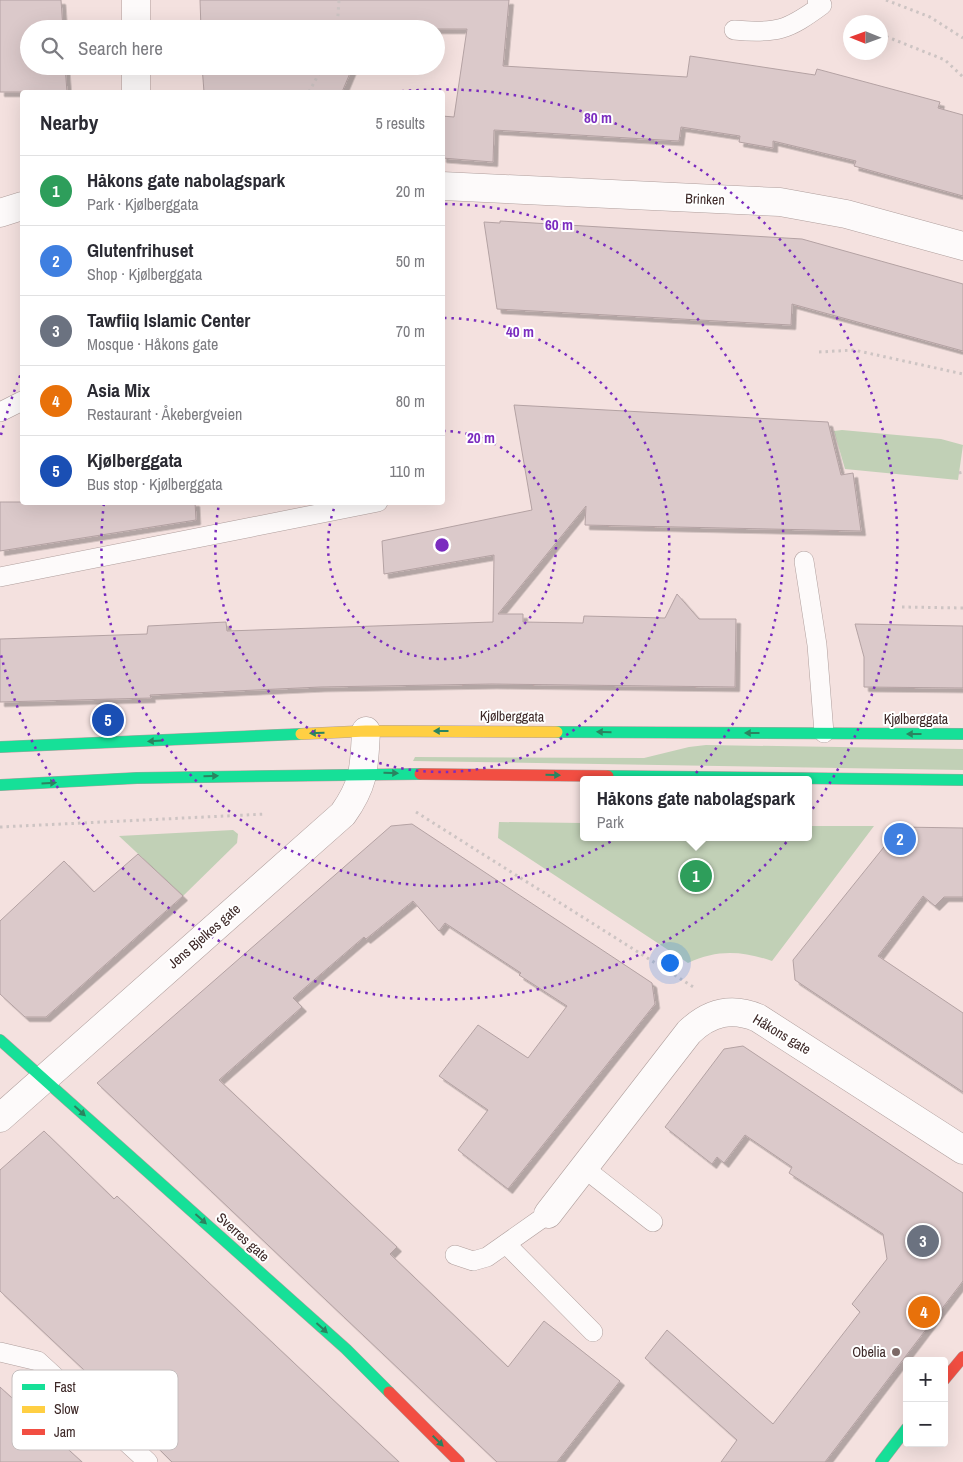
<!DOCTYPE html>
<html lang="en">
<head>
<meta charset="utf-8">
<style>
  body { margin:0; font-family:"Archivo Narrow",sans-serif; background:#f7f7f7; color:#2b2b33 }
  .controls { position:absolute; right:15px; bottom:15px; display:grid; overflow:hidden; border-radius:5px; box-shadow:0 5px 20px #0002 }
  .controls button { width:45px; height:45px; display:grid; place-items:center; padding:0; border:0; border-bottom:1px solid #e1e1e2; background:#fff; color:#2b2b33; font:25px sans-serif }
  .compass { position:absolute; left:843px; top:15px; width:45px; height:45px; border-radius:50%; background:#fff; box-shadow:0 5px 20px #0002; rotate:271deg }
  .you { position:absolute; left:669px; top:962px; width:18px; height:18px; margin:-12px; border:4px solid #fff; border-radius:50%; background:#1a73e8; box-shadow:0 0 0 8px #1a73e833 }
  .badge { display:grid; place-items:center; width:32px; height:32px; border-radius:50%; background:#111827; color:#fff; font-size:16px; font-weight:700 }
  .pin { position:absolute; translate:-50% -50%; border:2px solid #fff; box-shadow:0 1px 5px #0006 }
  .popup { position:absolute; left:580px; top:776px; width:232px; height:65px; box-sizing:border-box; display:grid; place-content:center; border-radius:5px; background:#fff; filter:drop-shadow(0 1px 4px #0005); font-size:16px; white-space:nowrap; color:#7c7c81 }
  .popup b { font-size:19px; color:#2b2b33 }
  .popup::after { content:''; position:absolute; left:50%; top:100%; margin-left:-10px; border:10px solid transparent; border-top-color:#fff }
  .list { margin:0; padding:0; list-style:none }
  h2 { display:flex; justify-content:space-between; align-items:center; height:65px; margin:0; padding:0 20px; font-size:21px }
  h2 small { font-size:16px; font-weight:400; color:#7c7c81 }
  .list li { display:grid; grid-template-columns:32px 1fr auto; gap:15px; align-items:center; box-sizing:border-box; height:70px; padding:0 20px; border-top:1px solid #e1e1e2 }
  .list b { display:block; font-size:19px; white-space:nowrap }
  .list p { margin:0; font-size:16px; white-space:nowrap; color:#7c7c81 }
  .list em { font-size:16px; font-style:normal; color:#7c7c81 }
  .icon { flex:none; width:28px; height:28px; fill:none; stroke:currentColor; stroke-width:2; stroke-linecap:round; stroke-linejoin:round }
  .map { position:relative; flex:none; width:963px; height:1462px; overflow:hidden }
  .search { position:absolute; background:#fff; box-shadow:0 5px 20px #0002; left:20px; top:20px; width:425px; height:55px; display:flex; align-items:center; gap:12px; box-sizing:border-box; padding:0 18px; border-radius:28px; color:#7c7c81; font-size:19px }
  .panel { position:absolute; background:#fff; box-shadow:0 5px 20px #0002; left:20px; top:90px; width:425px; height:415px; border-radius:5px }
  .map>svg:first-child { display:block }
</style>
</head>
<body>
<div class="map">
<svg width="963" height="1462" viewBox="0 0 963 1462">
  <defs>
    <filter id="shadow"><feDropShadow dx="4.5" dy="4.5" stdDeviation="0" flood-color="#0004"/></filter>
  </defs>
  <rect width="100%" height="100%" fill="#f4e1df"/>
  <g fill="#c1d0b6">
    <polygon points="842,430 941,439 963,445 958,480 845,469 834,431"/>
    <polygon points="706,745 963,749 963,770 413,761 415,757 644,758 689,747"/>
    <path d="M499,822l84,1 1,14h224l1,-11h65l-102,135c-29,-10 -55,-12 -84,2l-190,-125z"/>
    <polygon points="233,830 238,834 237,843 183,896 119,836"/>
  </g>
  <g fill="#dbc9ca" stroke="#b4a2a3" filter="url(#shadow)">
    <polygon points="0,0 61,0 63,29 29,29 29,66 65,66 67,92 0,92"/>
    <polygon points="200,0 509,0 503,66 687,77 690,56 815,75 817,69 940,102 938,108 963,115 963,196 854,166 856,161 773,141 773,148 739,142 740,136 681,127 679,141 494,130 493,162 442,158 442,116 454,117 467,29 201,29"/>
    <polygon points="202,66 353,66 342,92 204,92"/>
    <polygon points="500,221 802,239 963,284 963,351 792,304 791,325 497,309 484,222 500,223"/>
    <polygon points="514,405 828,422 841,475 853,473 861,531 585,525 586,506 498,614 523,614 523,622 583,623 584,616 665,618 677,594 699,619 736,619 735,687 492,684 320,687 150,695 151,698 0,702 0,639 147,634 148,626 226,622 227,631 493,622 494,555 384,574 382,541 532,510"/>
    <polygon points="0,502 195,502 196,520 0,551"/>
    <polygon points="855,624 963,626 963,688 864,687 864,657"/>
    <polygon points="412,824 652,983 655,1004 508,1189 458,1150 488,1110 439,1076 478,1025 528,1058 567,1006 519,975 521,973 445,923 439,931 413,901 366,939 364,937 293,998 302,1007 219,1080 397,1247 390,1254 508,1367 544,1321 620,1381 557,1462 497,1462 97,1083 391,826"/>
    <polygon points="900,827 963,828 963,897 944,897 935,906 923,896 878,956 963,1013 963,1092 795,980 793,960"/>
    <polygon points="138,854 183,896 46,1017 25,1017 0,994 0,921 64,861 94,892"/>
    <polygon points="743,1046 963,1193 963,1281 825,1462 721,1462 737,1440 645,1358 667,1330 773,1424 860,1312 852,1304 887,1259 883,1234 789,1173 792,1167 745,1135 724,1163 717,1157 712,1164 665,1127 724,1049"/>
    <polygon points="44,1131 114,1199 117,1196 399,1462 172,1462 155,1445 150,1432 0,1291 0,1170"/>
    <polygon points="0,1387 82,1462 0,1462"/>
  </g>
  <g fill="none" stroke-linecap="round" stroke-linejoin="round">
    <defs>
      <g id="lane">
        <path d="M734,30c43,4 54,0 88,-25l-5,-5"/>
        <polyline points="0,412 22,401"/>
        <polyline points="804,561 817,645 824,733"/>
        <polyline points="0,577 378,502"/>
        <polyline points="584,1168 653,1222"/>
        <polyline points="506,1244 593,1332"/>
        <polyline points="455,1255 473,1261 487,1257 548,1214"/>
        <polyline points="0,1352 38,1361 148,1462"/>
      </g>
      <g id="street">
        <polyline points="136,0 136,29"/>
        <polyline points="136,66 136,92"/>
        <polyline points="442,186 780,202 846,214 963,246"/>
        <polyline points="0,213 22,206"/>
        <path d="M0,1118l343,-304c22,-31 21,-46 23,-83"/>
        <path d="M548,1214l141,-182c21,-20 43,-25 69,-14l205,132"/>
      </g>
      <g id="fast">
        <polyline points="557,732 963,734"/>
        <polyline points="0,747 301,734"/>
        <polyline points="608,776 963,780"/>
        <polyline points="0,785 137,778 420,774"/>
        <polyline points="0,1040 346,1349 389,1392"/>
        <polyline points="881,1462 907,1428"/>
      </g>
      <polyline id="slow" points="301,734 366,731 557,732"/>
      <g id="jam">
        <polyline points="420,774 608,776"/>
        <polyline points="944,1380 963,1357"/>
        <polyline points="389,1392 459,1462"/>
      </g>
    </defs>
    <use href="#lane" stroke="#af9e9c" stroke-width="20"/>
    <use href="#street" stroke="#af9e9c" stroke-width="29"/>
    <use href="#fast" stroke="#af9e9c" stroke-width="12"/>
    <use href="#slow" stroke="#af9e9c" stroke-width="12"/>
    <use href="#jam" stroke="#af9e9c" stroke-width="12"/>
    <g stroke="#cdc4c3" stroke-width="3" stroke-dasharray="2.5 4" stroke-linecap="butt">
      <polyline points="886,0 930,17 963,38"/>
      <polyline points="337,29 339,0"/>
      <polyline points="880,34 945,60 963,77"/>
      <polyline points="309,92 323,66"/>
      <polyline points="819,352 854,350 963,374"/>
      <polyline points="959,473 963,472"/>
      <polyline points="902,607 963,608"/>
      <polyline points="416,812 695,988"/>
      <polyline points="0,827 266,814"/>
    </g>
    <use href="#lane" stroke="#fdfafa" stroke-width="19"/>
    <use href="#street" stroke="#fdfafa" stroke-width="28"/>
    <use href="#fast" stroke="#16e098" stroke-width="11"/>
    <use href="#slow" stroke="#ffcf43" stroke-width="11"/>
    <use href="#jam" stroke="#f24e42" stroke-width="11"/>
  </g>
  <defs><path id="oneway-solid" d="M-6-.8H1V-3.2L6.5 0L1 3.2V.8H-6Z" transform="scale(1.25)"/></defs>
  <g fill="#2a8460">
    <use href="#oneway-solid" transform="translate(441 731) rotate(180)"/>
    <use href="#oneway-solid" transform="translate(604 732) rotate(-179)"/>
    <use href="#oneway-solid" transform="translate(317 733) rotate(178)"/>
    <use href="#oneway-solid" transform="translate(752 733) rotate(-180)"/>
    <use href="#oneway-solid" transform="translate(914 734) rotate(-180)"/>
    <use href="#oneway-solid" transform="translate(155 741) rotate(177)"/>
    <use href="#oneway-solid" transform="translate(391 773) rotate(1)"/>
    <use href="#oneway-solid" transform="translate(553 775) rotate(1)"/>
    <use href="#oneway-solid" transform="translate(211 776) rotate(-2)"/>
    <use href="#oneway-solid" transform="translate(49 783) rotate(-3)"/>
    <use href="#oneway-solid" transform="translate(80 1111) rotate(42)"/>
    <use href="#oneway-solid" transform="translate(201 1219) rotate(42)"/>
    <use href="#oneway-solid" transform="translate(322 1328) rotate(42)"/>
    <use href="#oneway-solid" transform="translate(438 1441) rotate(45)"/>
  </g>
  <g fill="none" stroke="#7b2cbf" stroke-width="2.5" stroke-dasharray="2.5 5">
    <path d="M443 431A114 114 0 1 1 336 503"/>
    <path d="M444 318A227 227 0 1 1 219 504"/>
    <path d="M445 204A341 341 0 1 1 104 503"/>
    <path d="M1 435A455 455 0 0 1 22 371M394 92A455 455 0 1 1 1 655"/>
  </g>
  <circle fill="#7d6967" stroke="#fff" stroke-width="2" cx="896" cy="1352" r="5"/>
  <g text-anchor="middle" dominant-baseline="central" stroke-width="4" stroke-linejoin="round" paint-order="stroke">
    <g font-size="14" fill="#3d2827" stroke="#fff">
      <text transform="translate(705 199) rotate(2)">Brinken</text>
      <text transform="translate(512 716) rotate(1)">Kjølberggata</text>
      <text x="916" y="719">Kjølberggata</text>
      <text transform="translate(204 936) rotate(-41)">Jens Bjelkes gate</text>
      <text transform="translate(782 1034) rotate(31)">Håkons gate</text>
      <text transform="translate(243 1237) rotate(42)">Sverres gate</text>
    </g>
    <g font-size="14" fill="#3d2827" stroke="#fff" text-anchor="end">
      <text x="886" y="1352">Obelia</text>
    </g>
  </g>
  <rect x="12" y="1370" width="166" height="80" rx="8" fill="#fff" stroke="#c5bebe" stroke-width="1"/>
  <rect x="22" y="1384" width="23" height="6" fill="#16e098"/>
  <rect x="22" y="1406" width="23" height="7" fill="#ffcf43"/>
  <rect x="22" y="1429" width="23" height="6" fill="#f24e42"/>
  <g font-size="14" fill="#3d2827">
    <text x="54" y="1392">Fast</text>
    <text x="54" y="1414">Slow</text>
    <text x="54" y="1437">Jam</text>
  </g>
  <circle cx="442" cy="545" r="8" fill="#7b2cbf" stroke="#fff" stroke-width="2.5"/>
  <g font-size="15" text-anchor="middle" font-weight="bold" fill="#7b2cbf" stroke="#fff" stroke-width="4" stroke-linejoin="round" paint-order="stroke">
    <text x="598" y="123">80 m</text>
    <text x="559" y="230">60 m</text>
    <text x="520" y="337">40 m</text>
    <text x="481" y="443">20 m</text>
  </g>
</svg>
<div class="controls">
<button>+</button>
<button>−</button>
</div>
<svg class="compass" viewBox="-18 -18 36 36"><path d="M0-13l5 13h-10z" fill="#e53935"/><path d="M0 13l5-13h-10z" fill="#7c7c81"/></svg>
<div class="you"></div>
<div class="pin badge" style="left:696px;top:876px;background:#2e9e5b">1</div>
<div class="popup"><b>Håkons gate nabolagspark</b>Park</div>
<div class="pin badge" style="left:900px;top:839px;background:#3f7fe0">2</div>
<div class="pin badge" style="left:923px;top:1241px;background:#6b7280">3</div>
<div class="pin badge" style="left:924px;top:1312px;background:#e8710a">4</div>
<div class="pin badge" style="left:108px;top:720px;background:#1a4fb4">5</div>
<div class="search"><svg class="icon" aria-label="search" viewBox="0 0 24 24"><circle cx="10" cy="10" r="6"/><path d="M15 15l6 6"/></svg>Search here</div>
<section class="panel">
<h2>Nearby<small>5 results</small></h2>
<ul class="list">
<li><span class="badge" style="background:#2e9e5b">1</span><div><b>Håkons gate nabolagspark</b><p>Park · Kjølberggata</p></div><em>20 m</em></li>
<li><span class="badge" style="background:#3f7fe0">2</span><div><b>Glutenfrihuset</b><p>Shop · Kjølberggata</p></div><em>50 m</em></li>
<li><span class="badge" style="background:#6b7280">3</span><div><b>Tawfiiq Islamic Center</b><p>Mosque · Håkons gate</p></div><em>70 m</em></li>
<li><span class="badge" style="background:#e8710a">4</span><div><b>Asia Mix</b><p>Restaurant · Åkebergveien</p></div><em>80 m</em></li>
<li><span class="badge" style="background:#1a4fb4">5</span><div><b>Kjølberggata</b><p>Bus stop · Kjølberggata</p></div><em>110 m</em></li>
</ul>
</section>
</div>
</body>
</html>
